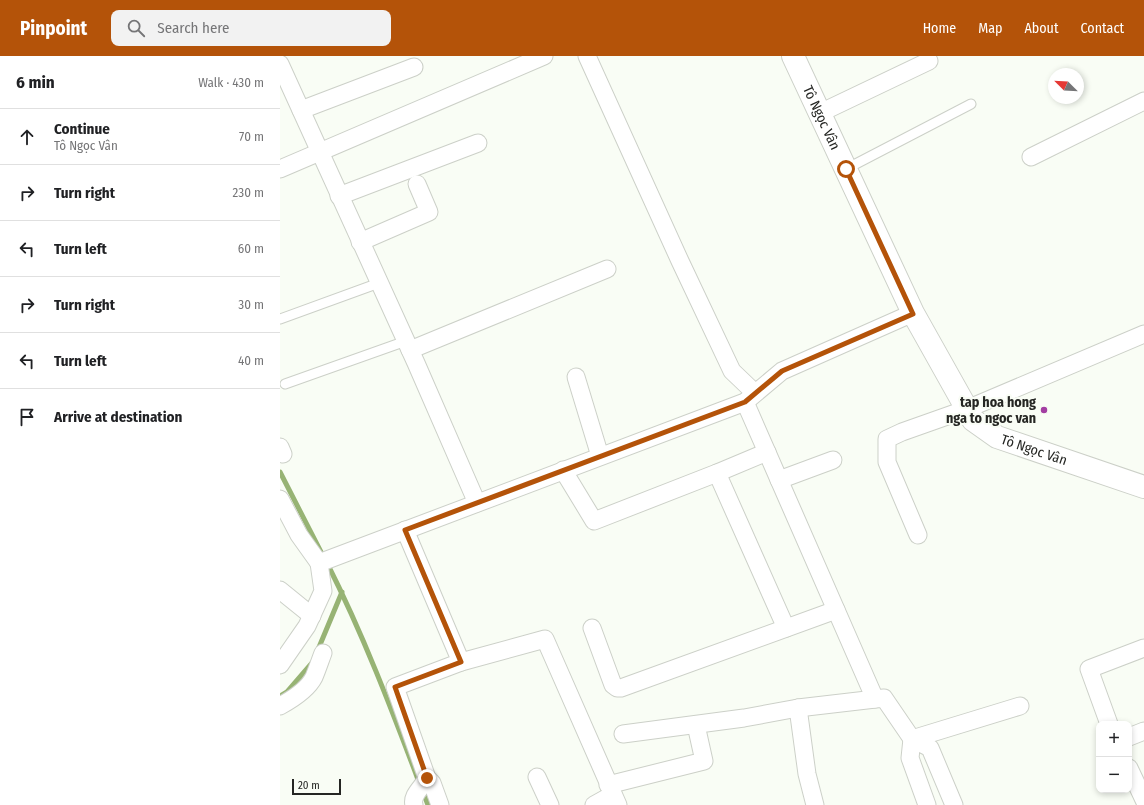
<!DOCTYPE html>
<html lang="en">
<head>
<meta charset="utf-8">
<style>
  body { margin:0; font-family:"Fira Sans Condensed",sans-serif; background:#f2f2f2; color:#202124 }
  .controls { position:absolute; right:12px; bottom:12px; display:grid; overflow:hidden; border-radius:8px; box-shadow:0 2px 6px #0003 }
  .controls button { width:36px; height:36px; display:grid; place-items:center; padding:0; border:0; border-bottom:1px solid #e0e0e0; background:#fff; color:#202124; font:20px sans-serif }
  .compass { position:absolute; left:768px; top:12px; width:36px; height:36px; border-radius:50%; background:#fff; box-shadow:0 2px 6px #0003; rotate:294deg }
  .scale { position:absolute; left:12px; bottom:10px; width:49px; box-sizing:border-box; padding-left:4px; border:2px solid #252623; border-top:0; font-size:11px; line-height:14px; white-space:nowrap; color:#252623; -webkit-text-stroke:3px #f9fdf5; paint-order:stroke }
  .stop { position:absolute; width:12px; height:12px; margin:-9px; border:3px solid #b45309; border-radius:50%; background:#fff }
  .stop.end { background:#b45309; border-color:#fff; box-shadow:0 1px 4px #0008 }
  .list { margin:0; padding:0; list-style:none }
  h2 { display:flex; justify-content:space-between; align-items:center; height:52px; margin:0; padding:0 16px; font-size:17px }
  h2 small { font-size:13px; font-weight:400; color:#757577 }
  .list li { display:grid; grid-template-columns:26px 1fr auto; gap:12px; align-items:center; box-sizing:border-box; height:56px; padding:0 16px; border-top:1px solid #e0e0e0 }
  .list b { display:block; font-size:15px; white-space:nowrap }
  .list p { margin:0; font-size:13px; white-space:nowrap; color:#757577 }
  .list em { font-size:13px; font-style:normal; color:#757577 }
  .icon { flex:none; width:22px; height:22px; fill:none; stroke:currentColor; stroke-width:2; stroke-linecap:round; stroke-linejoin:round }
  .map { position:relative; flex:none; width:864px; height:749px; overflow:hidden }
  header { display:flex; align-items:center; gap:24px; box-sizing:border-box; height:56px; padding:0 20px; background:#b45309; color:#fff }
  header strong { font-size:19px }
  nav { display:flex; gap:22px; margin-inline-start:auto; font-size:14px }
  .search { width:280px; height:36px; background:#f2f2f2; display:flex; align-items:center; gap:10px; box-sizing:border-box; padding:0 14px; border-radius:8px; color:#757577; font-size:15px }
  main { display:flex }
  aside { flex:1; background:#fff }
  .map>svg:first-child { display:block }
</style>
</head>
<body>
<header>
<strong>Pinpoint</strong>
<div class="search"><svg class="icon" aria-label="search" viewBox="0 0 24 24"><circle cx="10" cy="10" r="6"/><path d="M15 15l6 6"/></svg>Search here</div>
<nav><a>Home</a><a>Map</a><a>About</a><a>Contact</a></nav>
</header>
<main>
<aside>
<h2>6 min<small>Walk · 430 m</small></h2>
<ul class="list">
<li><svg class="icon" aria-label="ahead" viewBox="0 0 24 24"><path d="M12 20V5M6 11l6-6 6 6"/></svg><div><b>Continue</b><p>Tô Ngọc Vân</p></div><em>70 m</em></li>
<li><svg class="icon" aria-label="right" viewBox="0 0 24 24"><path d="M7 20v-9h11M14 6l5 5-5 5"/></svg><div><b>Turn right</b></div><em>230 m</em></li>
<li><svg class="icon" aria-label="left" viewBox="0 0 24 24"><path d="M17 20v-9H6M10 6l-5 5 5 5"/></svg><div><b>Turn left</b></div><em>60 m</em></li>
<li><svg class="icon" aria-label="right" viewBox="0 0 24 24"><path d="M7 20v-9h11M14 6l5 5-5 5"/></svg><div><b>Turn right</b></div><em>30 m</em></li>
<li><svg class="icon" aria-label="left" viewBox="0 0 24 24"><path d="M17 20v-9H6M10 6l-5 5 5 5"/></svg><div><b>Turn left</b></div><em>40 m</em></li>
<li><svg class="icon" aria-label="arrive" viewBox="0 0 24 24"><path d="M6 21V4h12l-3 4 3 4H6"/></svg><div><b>Arrive at destination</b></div></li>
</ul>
</aside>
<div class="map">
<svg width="864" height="749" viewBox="0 0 864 749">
  <rect width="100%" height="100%" fill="#f9fdf5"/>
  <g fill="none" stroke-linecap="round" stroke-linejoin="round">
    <g stroke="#97b374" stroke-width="5">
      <polyline points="0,416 43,500"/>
      <path d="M47,507c36,71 64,145 92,219"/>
      <polyline points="37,596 62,536"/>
      <polyline points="2,639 7,636 32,607"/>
      <polyline points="143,736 148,749"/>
    </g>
    <defs>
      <g id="service">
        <polyline points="566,113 691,48"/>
        <polyline points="0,263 99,227"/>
        <polyline points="5,328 126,285"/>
      </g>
      <g id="minor">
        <polyline points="307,0 400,205 452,315 475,337"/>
        <polyline points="0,8 136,307 197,447"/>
        <polyline points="21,54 134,11"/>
        <polyline points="540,57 649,5"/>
        <polyline points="751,101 864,45"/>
        <polyline points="0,113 264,0"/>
        <polyline points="59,140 198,87"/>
        <polyline points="80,186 149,156 137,128"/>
        <polyline points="130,294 327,213"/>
        <polyline points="296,321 320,400"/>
        <polyline points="465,346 595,643"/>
        <polyline points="0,391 3,398"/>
        <polyline points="487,396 437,417 506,572"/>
        <polyline points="283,414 314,465 437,417"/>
        <polyline points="499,424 553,404"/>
        <polyline points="0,443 19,479 39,507"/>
        <polyline points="125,474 181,606 115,631 147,722 152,727 160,749"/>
        <polyline points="638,479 607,406 607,383 622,376 687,353 864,278"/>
        <polyline points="0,534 32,560"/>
        <polyline points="312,572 333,629 337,632 341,632 556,554"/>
        <polyline points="181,606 265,583 338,749"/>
        <polyline points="0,609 27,570 43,535 39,507 465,346 502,315 633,257"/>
        <path d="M0,650c11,-6 28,-17 34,-29 3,-7 6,-16 9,-24"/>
        <polyline points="518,652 527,718 535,749"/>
        <polyline points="829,668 809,613 864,592"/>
        <polyline points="343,678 464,662 518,652 604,642 632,683 650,692 674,749"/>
        <polyline points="849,681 864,675"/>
        <polyline points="632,683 740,650"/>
        <polyline points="632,683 630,702 647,749"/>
        <polyline points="849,712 864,744"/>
        <polyline points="257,721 270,749"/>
        <polyline points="328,729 424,705 416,669"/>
        <path d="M134,749c-3,-10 9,-18 13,-27"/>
        <polyline points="314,749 332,739"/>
      </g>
      <g id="tertiary">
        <path id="s1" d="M513,0l120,257 60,107 24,17 147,50"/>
      </g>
    </defs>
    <use href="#service" stroke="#ccd0c8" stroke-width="11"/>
    <use href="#minor" stroke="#ccd0c8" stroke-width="19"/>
    <use href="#tertiary" stroke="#ccd0c8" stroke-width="24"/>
    <use href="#service" stroke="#fff" stroke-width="9"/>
    <use href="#minor" stroke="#fff" stroke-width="17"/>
    <use href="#tertiary" stroke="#fff" stroke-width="22"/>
  </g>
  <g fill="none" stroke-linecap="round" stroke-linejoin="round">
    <polyline stroke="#b45309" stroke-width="5" points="147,722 115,631 181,606 125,474 465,346 502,315 633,258 566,113"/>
  </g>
  <circle fill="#a33ea2" stroke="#f9fdf5" stroke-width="1.5" cx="764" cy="354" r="4"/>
  <g text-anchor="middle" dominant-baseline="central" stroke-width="4" stroke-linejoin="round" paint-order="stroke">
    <g font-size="14" fill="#252623" stroke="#f9fdf5">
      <text stroke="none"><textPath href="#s1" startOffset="68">Tô Ngọc Vân</textPath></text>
      <text stroke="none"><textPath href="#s1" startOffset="475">Tô Ngọc Vân</textPath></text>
    </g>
    <g font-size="14" font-weight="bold" fill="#252623" stroke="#f9fdf5" text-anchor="end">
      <text x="756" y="346">tap hoa hong<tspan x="756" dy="16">nga to ngoc van</tspan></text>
    </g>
  </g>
</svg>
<div class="controls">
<button>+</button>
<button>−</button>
</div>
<svg class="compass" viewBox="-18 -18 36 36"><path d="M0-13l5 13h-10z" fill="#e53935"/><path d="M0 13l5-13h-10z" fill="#757577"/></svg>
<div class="scale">20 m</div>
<div class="stop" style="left:566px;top:113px"></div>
<div class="stop end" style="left:147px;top:722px"></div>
</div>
</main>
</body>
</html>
